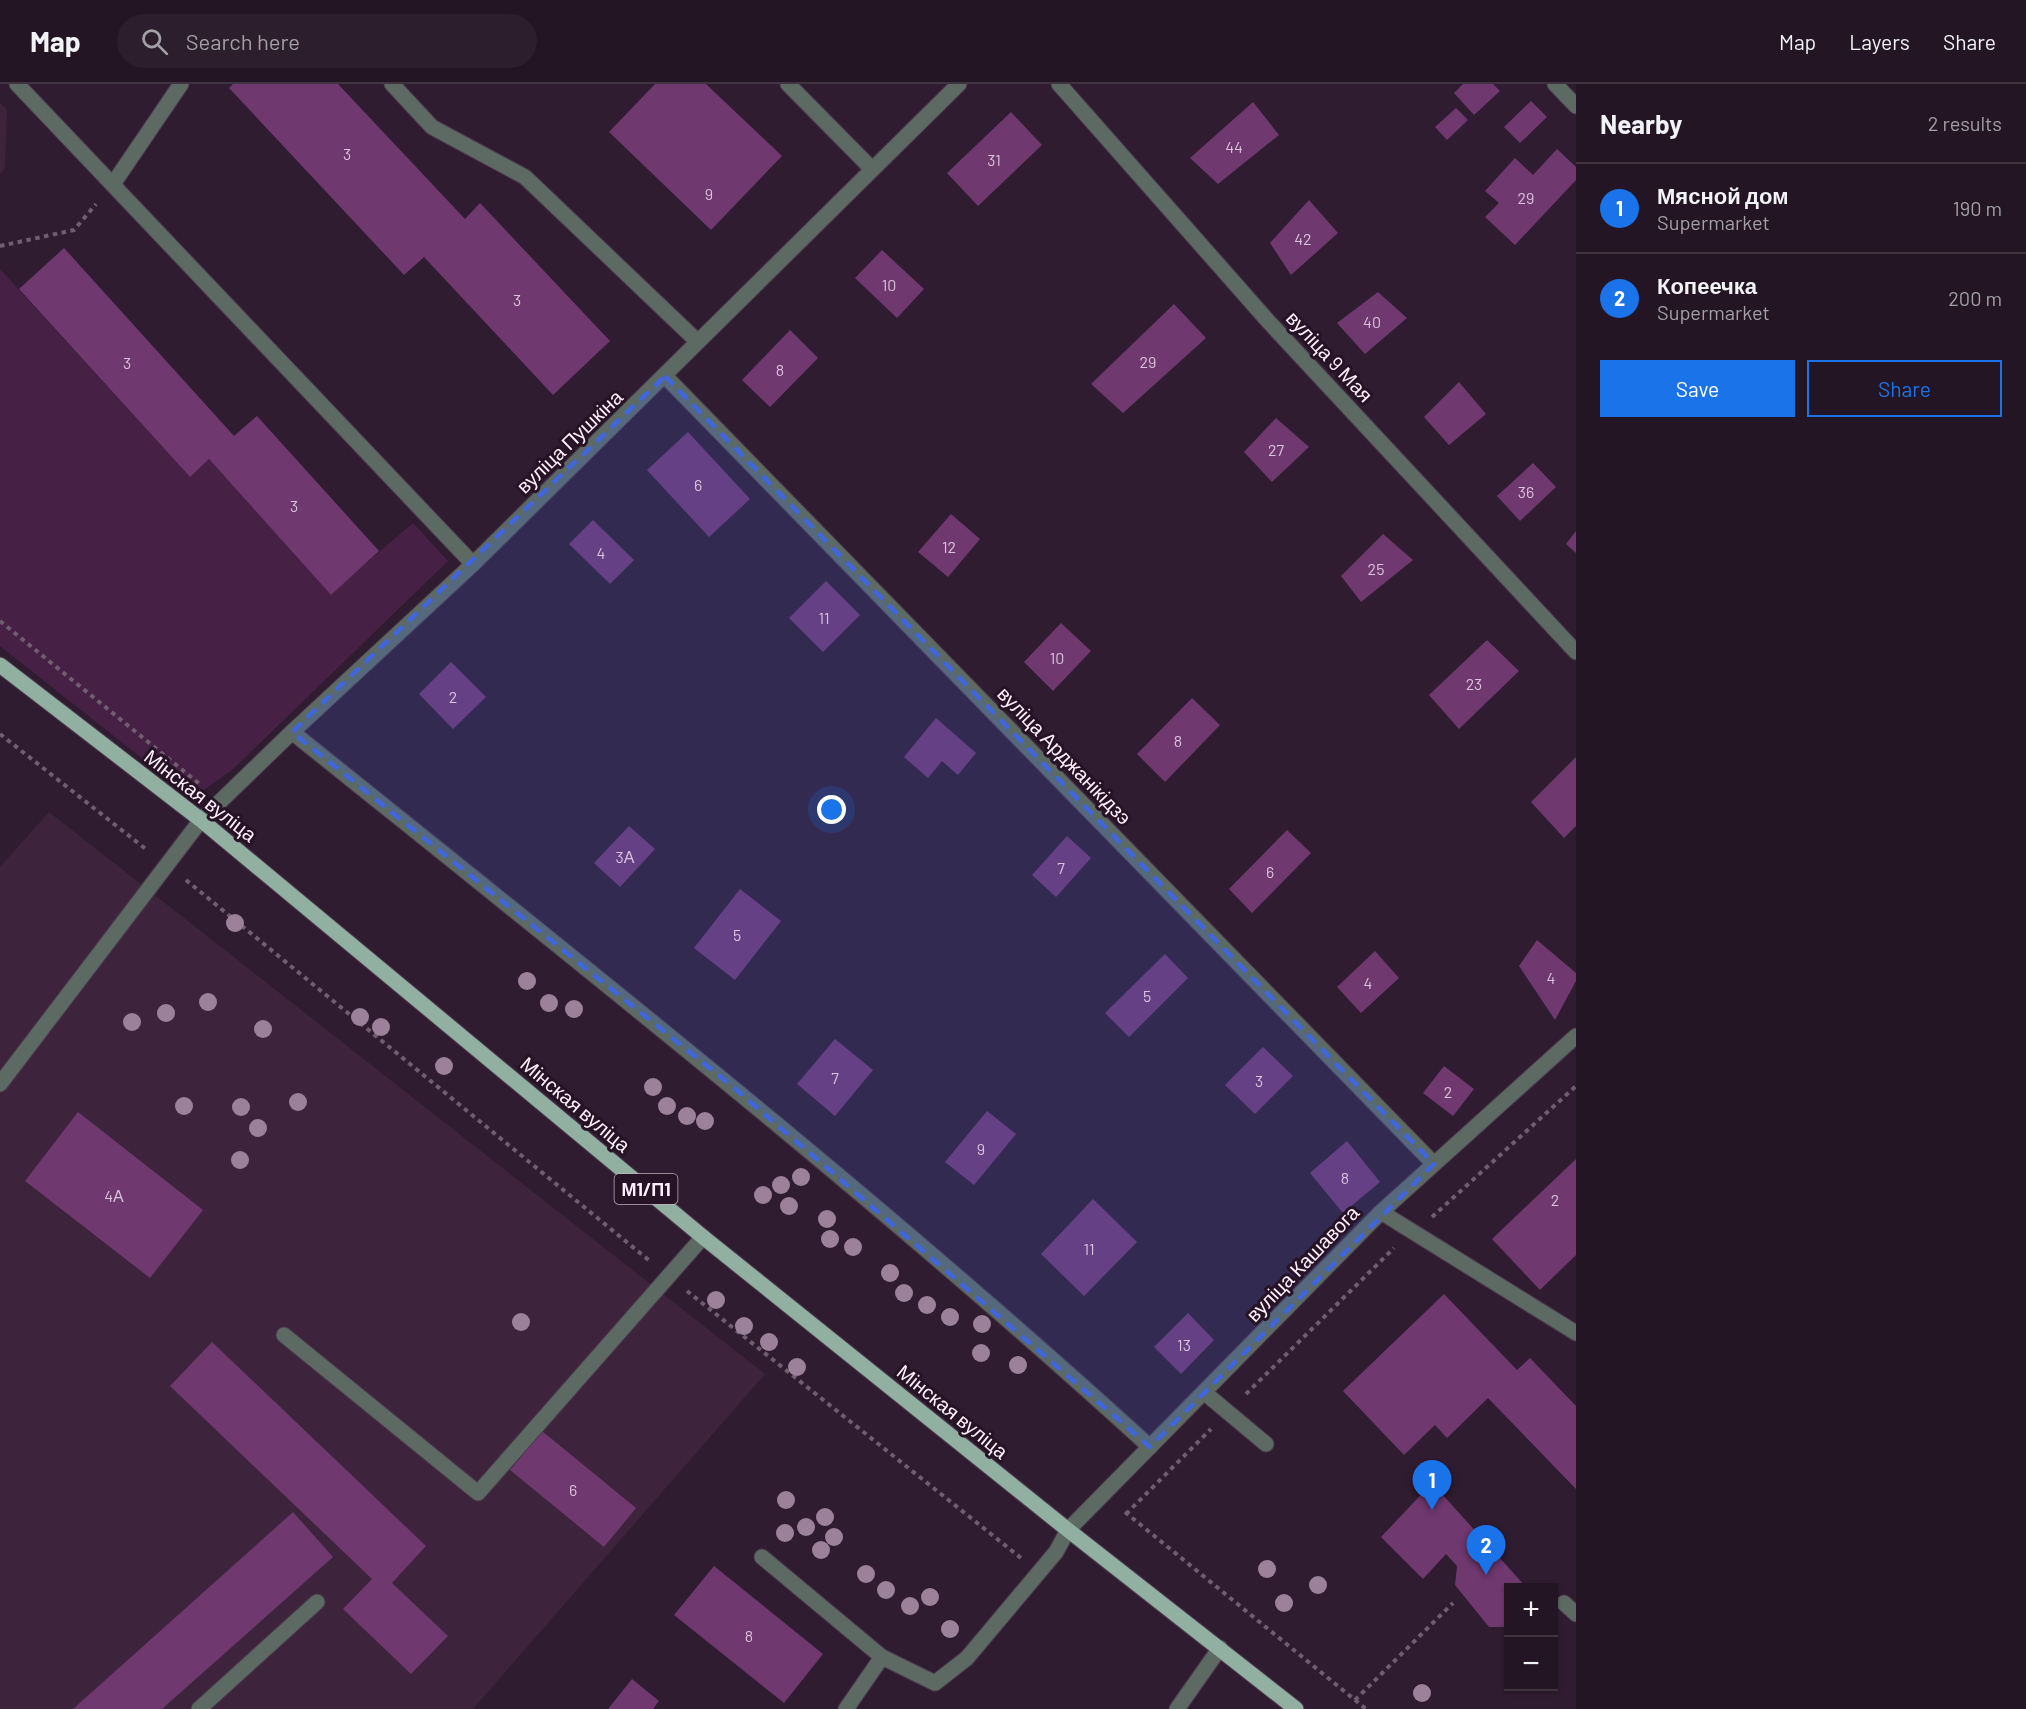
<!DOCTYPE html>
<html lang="en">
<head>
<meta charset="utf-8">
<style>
  body { margin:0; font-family:Barlow,sans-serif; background:#2c1e2c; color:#f1f3f6 }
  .controls { position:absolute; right:18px; bottom:18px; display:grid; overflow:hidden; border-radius:0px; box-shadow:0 2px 4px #0004 }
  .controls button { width:54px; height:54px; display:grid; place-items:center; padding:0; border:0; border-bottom:2px solid #413441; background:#241524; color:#f1f3f6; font:30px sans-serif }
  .you { position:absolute; left:832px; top:726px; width:21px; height:21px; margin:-15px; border:4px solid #fff; border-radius:50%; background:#1a73e8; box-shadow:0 0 0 9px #1a73e833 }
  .badge { display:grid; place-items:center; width:39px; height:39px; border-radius:50%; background:#1a73e8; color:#fff; font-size:20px; font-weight:700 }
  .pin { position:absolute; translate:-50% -50px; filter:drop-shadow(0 2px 3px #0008) }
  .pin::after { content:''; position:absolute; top:32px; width:21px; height:18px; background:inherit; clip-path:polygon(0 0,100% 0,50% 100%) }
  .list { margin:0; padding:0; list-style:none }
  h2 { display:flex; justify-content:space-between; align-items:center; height:78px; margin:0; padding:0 24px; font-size:26px }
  h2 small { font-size:20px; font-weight:400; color:#a39fa6 }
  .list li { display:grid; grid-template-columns:39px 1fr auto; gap:18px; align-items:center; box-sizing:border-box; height:90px; padding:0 24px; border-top:2px solid #413441 }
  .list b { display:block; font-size:22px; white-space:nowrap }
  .list p { margin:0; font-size:20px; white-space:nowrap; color:#a39fa6 }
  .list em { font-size:20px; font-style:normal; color:#a39fa6 }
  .actions { display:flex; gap:12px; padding:18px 24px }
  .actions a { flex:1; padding:14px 0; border:2px solid #1a73e8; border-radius:0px; text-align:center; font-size:21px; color:#1a73e8 }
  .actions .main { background:#1a73e8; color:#fff }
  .icon { flex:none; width:33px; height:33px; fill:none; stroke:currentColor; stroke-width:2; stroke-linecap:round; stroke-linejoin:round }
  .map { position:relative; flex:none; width:1576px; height:1625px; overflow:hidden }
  header { display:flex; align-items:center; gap:36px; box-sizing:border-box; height:84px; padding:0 30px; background:#241524; border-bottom:2px solid #413441 }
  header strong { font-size:28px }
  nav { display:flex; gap:33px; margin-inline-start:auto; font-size:21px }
  .search { width:420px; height:54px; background:#2c1e2c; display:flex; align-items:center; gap:15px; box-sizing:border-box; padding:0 21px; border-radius:33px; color:#a39fa6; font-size:22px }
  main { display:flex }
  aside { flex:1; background:#241524 }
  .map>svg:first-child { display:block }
</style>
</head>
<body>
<header>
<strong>Map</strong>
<div class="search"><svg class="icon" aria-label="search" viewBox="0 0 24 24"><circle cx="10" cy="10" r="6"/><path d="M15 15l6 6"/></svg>Search here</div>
<nav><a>Map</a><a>Layers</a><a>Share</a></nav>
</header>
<main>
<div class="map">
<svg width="1576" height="1625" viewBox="0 0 1576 1625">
  <rect width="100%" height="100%" fill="#301c30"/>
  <g fill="#3d243c">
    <polygon points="0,19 7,26 5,84 0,90"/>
    <polygon points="49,728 765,1290 473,1625 0,1625 0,783"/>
  </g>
  <polygon fill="#462145" points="0,185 189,392 209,375 330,510 413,439 448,477 232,686 198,710 181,705 0,562"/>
  <g fill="#6f386f">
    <polygon points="233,0 338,0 465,135 480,119 610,257 553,311 424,173 404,191 229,4"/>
    <polygon points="655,0 706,0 782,72 711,146 609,48"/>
    <polygon points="1463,0 1493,0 1500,7 1474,31 1454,9"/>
    <polygon points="1531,17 1547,33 1520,59 1504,43"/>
    <polygon points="1253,18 1279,51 1218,100 1190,74"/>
    <polygon points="1456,24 1468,36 1447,56 1435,43"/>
    <polygon points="1011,28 1042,61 978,122 947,89"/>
    <polygon points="1557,65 1576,83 1576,96 1515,161 1485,133 1499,119 1485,107 1515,74 1533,91"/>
    <polygon points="1309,116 1338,149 1291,191 1270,159"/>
    <polygon points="64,164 234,352 257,332 379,467 331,511 209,375 190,393 19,205"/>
    <polygon points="882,166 924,205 897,234 855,194"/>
    <polygon points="1378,208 1407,234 1365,270 1337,239"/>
    <polygon points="1174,220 1206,254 1123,329 1091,300"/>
    <polygon points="790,246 818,274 770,323 742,296"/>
    <polygon points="1459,298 1486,330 1449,361 1424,333"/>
    <polygon points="1276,334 1309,363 1272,398 1244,368"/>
    <polygon points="688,348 750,415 709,453 647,386"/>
    <polygon points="1533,379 1556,403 1520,437 1497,412"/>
    <polygon points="951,430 980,455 948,493 918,468"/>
    <polygon points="593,436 634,476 610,500 569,460"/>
    <polygon points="1576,447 1576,469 1566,460"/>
    <polygon points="1383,450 1413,476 1361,518 1341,492"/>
    <polygon points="826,497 860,531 823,568 789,534"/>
    <polygon points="1061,539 1091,567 1053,607 1024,578"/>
    <polygon points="1487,556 1519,587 1459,645 1429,611"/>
    <polygon points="451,578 486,613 453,645 419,610"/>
    <polygon points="1192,614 1220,641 1165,698 1137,670"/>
    <polygon points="936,634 976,669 958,691 942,677 928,694 904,673"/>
    <polygon points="1576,673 1576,742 1564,754 1531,718"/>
    <polygon points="629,742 655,765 620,803 594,779"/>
    <polygon points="1287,746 1311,769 1252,829 1229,805"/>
    <polygon points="1067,752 1091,774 1056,813 1032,791"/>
    <polygon points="740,805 781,837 735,896 694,864"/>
    <polygon points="1537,856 1576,889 1576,897 1555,936 1519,882"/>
    <polygon points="1375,867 1399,894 1361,929 1337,903"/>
    <polygon points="1165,870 1188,894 1129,953 1105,929"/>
    <polygon points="835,955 873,986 835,1032 797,1000"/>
    <polygon points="1263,963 1293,992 1255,1030 1225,1001"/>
    <polygon points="1444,982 1474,1005 1453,1032 1423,1009"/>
    <polygon points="987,1027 1016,1050 974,1101 945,1078"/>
    <polygon points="78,1028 203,1126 150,1194 25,1097"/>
    <polygon points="1347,1057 1380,1098 1343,1129 1310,1089"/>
    <polygon points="1576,1075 1576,1171 1540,1206 1492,1155"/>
    <polygon points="1093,1115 1137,1158 1084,1212 1041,1170"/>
    <polygon points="1444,1210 1517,1286 1530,1274 1576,1322 1576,1405 1488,1314 1447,1354 1435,1341 1404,1371 1343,1307"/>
    <polygon points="1188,1229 1214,1256 1181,1290 1154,1263"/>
    <polygon points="212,1258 426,1462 392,1499 448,1552 411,1590 343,1525 372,1495 170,1302"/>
    <polygon points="542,1347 636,1424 604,1463 510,1386"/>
    <polygon points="1432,1399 1527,1504 1508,1504 1508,1543 1489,1543 1455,1501 1457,1482 1446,1470 1423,1495 1381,1453"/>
    <polygon points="293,1428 333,1473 162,1625 73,1625"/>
    <polygon points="714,1482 823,1570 784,1619 674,1531"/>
    <polygon points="632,1595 659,1617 653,1625 608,1625"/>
  </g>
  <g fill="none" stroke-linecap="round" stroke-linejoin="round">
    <defs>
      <g id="lane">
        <polyline points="17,0 473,480"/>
        <polyline points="392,0 432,43 525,93 697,257"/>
        <polyline points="788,0 872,85"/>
        <polyline points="113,100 181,0"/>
        <polyline points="0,1000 201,736"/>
        <polyline points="1381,1128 1576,1249"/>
        <polyline points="284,1251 478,1409 703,1153"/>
        <polyline points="1205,1309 1266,1360"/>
        <polyline points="762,1473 882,1573 935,1599 967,1574 1056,1468 1068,1446"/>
        <polyline points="1564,1519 1576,1530"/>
        <polyline points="199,1625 317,1518"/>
        <polyline points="846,1625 882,1573"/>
        <polyline points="1177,1625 1220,1564"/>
      </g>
      <g id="street">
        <polyline points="1059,0 1268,237 1576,568"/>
        <polyline points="1555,0 1576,22"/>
        <polyline points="665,292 1434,1080"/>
        <path d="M292,648c290,233 583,464 858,715"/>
        <polyline points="201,736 292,648 473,480 959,0"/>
        <polyline points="1068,1446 1381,1128 1576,952"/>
      </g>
      <polyline id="primary" points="0,581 201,736 703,1153 1068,1446 1296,1625"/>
    </defs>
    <use href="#lane" stroke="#4d3a4d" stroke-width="17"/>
    <use href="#street" stroke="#4d3a4d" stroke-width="17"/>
    <use href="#primary" stroke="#4d3a4d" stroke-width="17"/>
    <g stroke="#705e70" stroke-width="4" stroke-dasharray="4.5 4.5" stroke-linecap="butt">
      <polyline points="0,162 74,146 96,120"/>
      <polyline points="0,537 202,702"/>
      <polyline points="0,650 147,766"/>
      <polyline points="186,796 651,1178"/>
      <polyline points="1432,1133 1576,1002"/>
      <polyline points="687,1207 1021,1474"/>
      <polyline points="1246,1310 1394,1164"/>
      <polyline points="1125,1428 1366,1625"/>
      <polyline points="1126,1430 1211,1345"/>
      <polyline points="1355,1616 1453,1519"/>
    </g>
    <use href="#lane" stroke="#5c6a63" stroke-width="15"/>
    <use href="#street" stroke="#5c6a63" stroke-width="15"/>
    <use href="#primary" stroke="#92b0a2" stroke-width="15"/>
  </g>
  <g fill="#9c819b">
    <circle cx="235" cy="839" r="9"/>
    <circle cx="527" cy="897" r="9"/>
    <circle cx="208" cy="918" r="9"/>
    <circle cx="549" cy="919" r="9"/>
    <circle cx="574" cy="925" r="9"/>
    <circle cx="166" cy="929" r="9"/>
    <circle cx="360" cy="933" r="9"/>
    <circle cx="132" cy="938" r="9"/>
    <circle cx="381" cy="943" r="9"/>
    <circle cx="263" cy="945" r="9"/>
    <circle cx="444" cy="982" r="9"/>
    <circle cx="653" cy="1003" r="9"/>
    <circle cx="298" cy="1018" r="9"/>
    <circle cx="184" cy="1022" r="9"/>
    <circle cx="667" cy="1022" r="9"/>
    <circle cx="241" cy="1023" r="9"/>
    <circle cx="687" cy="1032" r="9"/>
    <circle cx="705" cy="1037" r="9"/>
    <circle cx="258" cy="1044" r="9"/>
    <circle cx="240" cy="1076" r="9"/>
    <circle cx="801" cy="1093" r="9"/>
    <circle cx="781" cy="1101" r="9"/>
    <circle cx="763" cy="1111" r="9"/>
    <circle cx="789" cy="1122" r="9"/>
    <circle cx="827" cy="1135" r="9"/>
    <circle cx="830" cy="1155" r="9"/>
    <circle cx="853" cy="1163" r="9"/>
    <circle cx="890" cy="1189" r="9"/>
    <circle cx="904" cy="1209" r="9"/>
    <circle cx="716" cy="1216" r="9"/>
    <circle cx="927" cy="1221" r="9"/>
    <circle cx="950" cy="1233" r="9"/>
    <circle cx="521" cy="1238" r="9"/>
    <circle cx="982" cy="1240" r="9"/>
    <circle cx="744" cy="1242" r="9"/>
    <circle cx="769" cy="1258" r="9"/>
    <circle cx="981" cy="1269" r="9"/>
    <circle cx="1018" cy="1281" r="9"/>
    <circle cx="797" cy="1283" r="9"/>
    <circle cx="786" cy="1416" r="9"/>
    <circle cx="825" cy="1433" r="9"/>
    <circle cx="806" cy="1443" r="9"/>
    <circle cx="785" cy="1449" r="9"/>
    <circle cx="834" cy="1453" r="9"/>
    <circle cx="821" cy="1466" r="9"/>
    <circle cx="1267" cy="1485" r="9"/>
    <circle cx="866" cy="1490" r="9"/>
    <circle cx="1318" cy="1501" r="9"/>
    <circle cx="886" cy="1506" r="9"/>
    <circle cx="930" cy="1513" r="9"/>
    <circle cx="1284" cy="1519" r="9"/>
    <circle cx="910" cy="1522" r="9"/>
    <circle cx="950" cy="1545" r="9"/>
    <circle cx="1422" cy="1609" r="9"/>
  </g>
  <path fill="#3f66de" fill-opacity="0.2" stroke="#3f66de" stroke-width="4.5" stroke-dasharray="12 8" stroke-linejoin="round" d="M665,292l769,788 -284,283 -417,-360 -441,-355z"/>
  <g text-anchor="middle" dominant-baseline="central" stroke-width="6" stroke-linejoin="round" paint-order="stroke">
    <g font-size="16" fill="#dac2da">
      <text x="1234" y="62">44</text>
      <text x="347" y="69">3</text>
      <text x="994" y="75">31</text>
      <text x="709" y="109">9</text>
      <text x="1526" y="113">29</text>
      <text x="1303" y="154">42</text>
      <text x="889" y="200">10</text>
      <text x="517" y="215">3</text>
      <text x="1372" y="237">40</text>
      <text x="1148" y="277">29</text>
      <text x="127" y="278">3</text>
      <text x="780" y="285">8</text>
      <text x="1276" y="365">27</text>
      <text x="698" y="400">6</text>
      <text x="1526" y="407">36</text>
      <text x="294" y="421">3</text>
      <text x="949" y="462">12</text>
      <text x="601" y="468">4</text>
      <text x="1376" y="484">25</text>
      <text x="824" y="533">11</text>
      <text x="1057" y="573">10</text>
      <text x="1474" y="599">23</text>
      <text x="453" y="612">2</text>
      <text x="1178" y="656">8</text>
      <text x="625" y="772">3А</text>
      <text x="1061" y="783">7</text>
      <text x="1270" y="787">6</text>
      <text x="737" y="850">5</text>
      <text x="1551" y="893">4</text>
      <text x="1368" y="898">4</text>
      <text x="1147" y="911">5</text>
      <text x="835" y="993">7</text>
      <text x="1259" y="996">3</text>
      <text x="1448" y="1007">2</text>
      <text x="981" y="1064">9</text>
      <text x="1345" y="1093">8</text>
      <text x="114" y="1111">4А</text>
      <text x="1555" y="1115">2</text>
      <text x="1089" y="1164">11</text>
      <text x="1184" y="1260">13</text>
      <text x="573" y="1405">6</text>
      <text x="749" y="1551">8</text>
    </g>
    <rect fill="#261326" stroke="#bdaebc" stroke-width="1.5" x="614.5" y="1090" width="63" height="30" rx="4.5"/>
    <g font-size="18" font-weight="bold" fill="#fef0fd">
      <text x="646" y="1105">М1/П1</text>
    </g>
    <g font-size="20" fill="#fef0fd" stroke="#261326">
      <text transform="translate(1330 272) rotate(47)">вуліца 9 Мая</text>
      <text transform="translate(569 357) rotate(-44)">вуліца Пушкіна</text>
      <text transform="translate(1065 671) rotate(46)">вуліца Арджанікідзэ</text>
      <text transform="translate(201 711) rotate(38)">Мінская вуліца</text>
      <text transform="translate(576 1020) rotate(40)">Мінская вуліца</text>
      <text transform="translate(1302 1179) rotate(-46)">вуліца Кашавога</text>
      <text transform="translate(953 1327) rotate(39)">Мінская вуліца</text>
    </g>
  </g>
</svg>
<div class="controls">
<button>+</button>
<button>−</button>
</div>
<div class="you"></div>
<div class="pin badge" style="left:1432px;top:1426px">1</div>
<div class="pin badge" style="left:1486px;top:1491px">2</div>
</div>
<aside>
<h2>Nearby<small>2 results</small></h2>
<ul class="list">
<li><span class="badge">1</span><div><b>Мясной дом</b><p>Supermarket</p></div><em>190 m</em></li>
<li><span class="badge">2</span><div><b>Копеечка</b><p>Supermarket</p></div><em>200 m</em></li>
</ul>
<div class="actions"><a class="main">Save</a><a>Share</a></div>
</aside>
</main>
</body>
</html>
